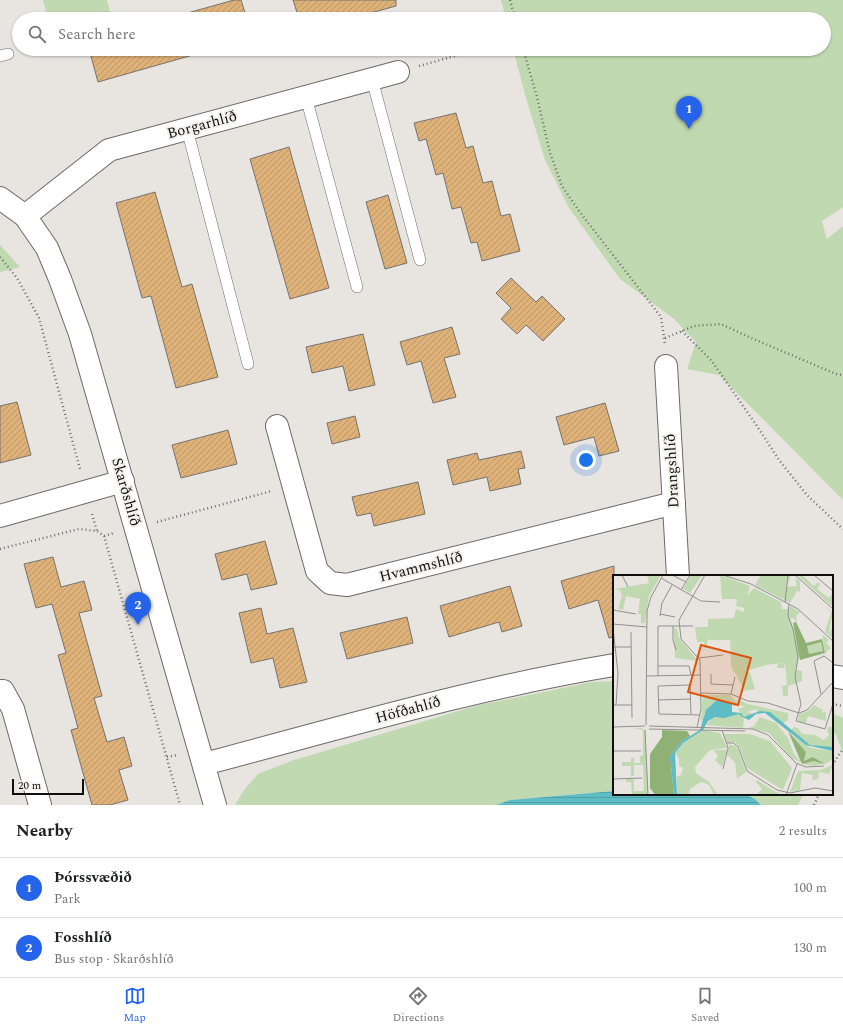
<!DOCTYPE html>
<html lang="en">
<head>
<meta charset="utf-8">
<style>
  body { margin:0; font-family:Spectral,serif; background:#f2f2f2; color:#202124 }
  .scale { position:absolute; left:12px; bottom:10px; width:72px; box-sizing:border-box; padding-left:4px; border:2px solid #100f0e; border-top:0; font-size:11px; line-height:14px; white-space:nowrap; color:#100f0e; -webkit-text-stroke:3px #f5f2ee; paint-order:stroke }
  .you { position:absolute; left:586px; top:460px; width:14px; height:14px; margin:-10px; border:3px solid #fff; border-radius:50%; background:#1a73e8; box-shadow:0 0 0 6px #1a73e833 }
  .badge { display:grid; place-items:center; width:26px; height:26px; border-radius:50%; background:#2563eb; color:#fff; font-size:13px; font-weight:700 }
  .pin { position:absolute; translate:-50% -33px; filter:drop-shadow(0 1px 2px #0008) }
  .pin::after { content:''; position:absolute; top:21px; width:14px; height:12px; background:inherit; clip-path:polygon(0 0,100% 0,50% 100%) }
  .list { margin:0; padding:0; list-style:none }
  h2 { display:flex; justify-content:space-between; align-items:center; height:52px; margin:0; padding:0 16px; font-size:17px }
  h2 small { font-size:13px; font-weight:400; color:#757577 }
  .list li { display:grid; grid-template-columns:26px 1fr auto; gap:12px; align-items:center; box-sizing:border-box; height:60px; padding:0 16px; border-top:1px solid #e0e0e0 }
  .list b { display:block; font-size:15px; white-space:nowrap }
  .list p { margin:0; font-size:13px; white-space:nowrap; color:#757577 }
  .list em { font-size:13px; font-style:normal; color:#757577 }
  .icon { flex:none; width:22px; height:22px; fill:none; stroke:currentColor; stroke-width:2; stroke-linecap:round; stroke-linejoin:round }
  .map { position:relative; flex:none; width:843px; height:805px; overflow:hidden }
  .search { position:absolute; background:#fff; box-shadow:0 1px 3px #0004; left:12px; right:12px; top:12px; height:44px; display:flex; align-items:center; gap:10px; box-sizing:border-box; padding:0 14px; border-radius:22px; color:#757577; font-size:15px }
  .sheet { height:172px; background:#fff }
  nav { display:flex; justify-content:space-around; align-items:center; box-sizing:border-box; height:56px; border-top:1px solid #e0e0e0; background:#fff; font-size:11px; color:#757577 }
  nav a { display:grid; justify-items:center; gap:2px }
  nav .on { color:#2563eb }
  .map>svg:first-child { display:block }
</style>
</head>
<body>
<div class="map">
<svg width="843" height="805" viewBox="0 0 843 805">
  <defs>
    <pattern id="water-rules" width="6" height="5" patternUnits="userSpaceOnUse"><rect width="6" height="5" fill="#5dbcc4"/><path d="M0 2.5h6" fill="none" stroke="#50a0a7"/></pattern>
    <pattern id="building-hatch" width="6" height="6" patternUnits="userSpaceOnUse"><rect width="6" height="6" fill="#deb178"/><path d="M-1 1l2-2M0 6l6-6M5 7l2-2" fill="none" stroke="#bd9767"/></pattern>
  </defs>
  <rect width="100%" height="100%" fill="#e8e5e1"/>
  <g fill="#c1d9b1">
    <polygon points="43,0 107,0 112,19 48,19"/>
    <polygon points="501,0 843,0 843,207 822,221 827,239 843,226 843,500 719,375 687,369 696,342 674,319 620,279 569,208 545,160 526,98 513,49 824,49 824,19 506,19"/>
    <polygon points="0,245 20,267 0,272"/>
    <polygon points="614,681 614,791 510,800 496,805 235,805 244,790 258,774 291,761 475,706 592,682"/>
    <polygon points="832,713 843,718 843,754 836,735 832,731"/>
    <polygon points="745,794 804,794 798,805 761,805 755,799"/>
  </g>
  <polygon fill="url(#water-rules)" points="614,791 614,794 745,794 755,799 761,805 496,805 510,800"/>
  <g fill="url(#building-hatch)" stroke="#75726e">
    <polygon points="234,0 241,0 247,19 166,19"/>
    <polygon points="293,0 396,0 396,6 349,19 299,19"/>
    <polygon points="89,49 214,49 98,82"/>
    <polygon points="456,113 466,148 473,146 483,183 492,181 501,216 510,214 520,251 482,261 477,242 471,243 461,207 452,209 443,173 436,175 426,139 419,141 414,123"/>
    <polygon points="289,147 329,288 290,299 250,159"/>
    <polygon points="155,192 182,287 192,284 218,377 176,388 151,296 142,298 116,203"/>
    <polygon points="388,195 407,263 385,269 366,202"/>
    <polygon points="511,278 536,302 542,296 565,319 543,341 526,325 517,334 501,319 511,308 496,293"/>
    <polygon points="452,327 460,354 444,358 456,397 433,403 421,361 407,365 400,342"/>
    <polygon points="363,334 375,385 349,391 343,366 312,373 306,347"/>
    <polygon points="17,402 31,455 0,463 0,406"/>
    <polygon points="605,403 619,451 599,456 594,437 564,445 556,417"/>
    <polygon points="355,416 360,437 332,444 327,423"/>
    <polygon points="228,430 237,464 181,478 172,445"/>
    <polygon points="521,451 525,468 518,469 521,484 490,491 487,477 453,485 447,460 477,453 479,460"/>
    <polygon points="418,482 425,514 374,526 371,513 357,516 352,497"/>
    <polygon points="265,541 277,584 251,590 247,574 222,580 215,554"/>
    <polygon points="53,557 61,587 84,581 92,610 79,613 102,696 94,698 107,742 124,737 132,766 119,770 128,800 110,805 92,805 71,730 78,728 58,655 66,653 52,604 36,608 24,564"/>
    <polygon points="614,566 614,637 609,638 598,600 569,609 561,581"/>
    <polygon points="510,586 522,626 502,632 499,622 449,637 440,606"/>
    <polygon points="261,608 267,634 293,628 307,682 280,688 273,658 251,663 239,613"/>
    <polygon points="407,617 413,643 347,659 340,633"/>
  </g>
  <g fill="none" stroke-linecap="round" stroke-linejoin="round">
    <defs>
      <g id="lane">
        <polyline points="0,56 8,54"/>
        <polyline points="372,79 420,260"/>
        <polyline points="306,97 357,287"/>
        <polyline points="187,129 248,364"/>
      </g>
      <g id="street">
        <polyline points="0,198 25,216 47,248 60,279 80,334 215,805"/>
        <polyline points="25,216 109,150 398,72"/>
        <polyline points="666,366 678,576"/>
        <polyline points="277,426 317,571 330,583 347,585 674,503"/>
        <polyline points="0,516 123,481"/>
        <polyline points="832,676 843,678"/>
        <polyline points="0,691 3,691 13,709 40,805"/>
        <path d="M204,764c136,-36 271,-76 410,-99"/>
      </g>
    </defs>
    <use href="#lane" stroke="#6d6a67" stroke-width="12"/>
    <use href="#street" stroke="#6d6a67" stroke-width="24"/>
    <g stroke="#716f6d" stroke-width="2.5" stroke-dasharray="1 3" stroke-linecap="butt">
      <polyline points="510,0 515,19"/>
      <polyline points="523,49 537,97 550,153 562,186 579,211 661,317 665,344"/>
      <polyline points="419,66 480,49"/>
      <polyline points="0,257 17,278 39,318 80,469"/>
      <polyline points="682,331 711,360 757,426 779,460 807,495 843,529"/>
      <polyline points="665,338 694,326 721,324 749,337 836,374 843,375"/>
      <polyline points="92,514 97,531"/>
      <polyline points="157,522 272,491"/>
      <polyline points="104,536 114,533"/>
      <polyline points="0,549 79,529 97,531 104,536 180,805"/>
      <polyline points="832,704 843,706"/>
      <polyline points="167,757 177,755"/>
      <polyline points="832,765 843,749"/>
      <polyline points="814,805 819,794"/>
    </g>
    <use href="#lane" stroke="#fff" stroke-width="11"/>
    <use href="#street" stroke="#fff" stroke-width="22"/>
  </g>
  <g text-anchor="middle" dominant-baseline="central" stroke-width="4" stroke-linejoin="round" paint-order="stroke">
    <g font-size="15" fill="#100f0e" stroke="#f5f2ee">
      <text transform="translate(202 125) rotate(-15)">Borgarhlíð</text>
      <text transform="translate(672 471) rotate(-93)">Drangshlíð</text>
      <text transform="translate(126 492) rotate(74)">Skarðshlíð</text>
      <text transform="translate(421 567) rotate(-14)">Hvammshlíð</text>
      <text transform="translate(408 710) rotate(-15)">Höfðahlíð</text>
    </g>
  </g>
  <g transform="translate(613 575)">
    <rect width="220" height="220" fill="#e8e5e1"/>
    <path d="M34,0h14l-12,21 -4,27h-4v-9h-3l2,-15 -14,-3 -3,14 -5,-1 4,-13 -2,-6 -5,-1 34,-6zM78,0h11l-12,18 -7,-4zM107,0l30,11 -3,10 7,-8 27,14 1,7h6l12,46 -5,15 7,1v10l-14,5v10h-5l-1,-10 5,-1 -2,-22 -1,5h-7l1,-4 4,-1 -16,2 -20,6 4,1 5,17 -10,2 -14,-25 -1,-26h-22v-8l-1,16h-3v-6h-7l-2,-15h13v-8l26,-1 2,-9 8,3v-4l-8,-2 1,-7h-15zM148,0h30l-5,12 11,-1 -2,-8 5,3v11l-3,-1 -7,12 -35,-18zM184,0h5l12,11 4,-4 2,2 -3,5 12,9 4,-5v14zM177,31l10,6 -4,4 1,7 -4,-5h-4zM212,31l8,7 -4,19v2l4,-10v15l-8,-8 6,-18zM61,53l3,1 2,9 19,23 -23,-3zM209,59l7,6 -3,3 5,5 -6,5zM208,67l2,9 -14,4 -2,-9zM90,120h27l7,8 -3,4 -3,-5 -14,-2 -13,14 -1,11 -2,-5zM124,124l11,5 40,9v7l-6,4 -9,-10 -16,-2 -1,-3 -9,3 7,2 -3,2 -8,1 -5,-8 6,-2 -3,-2 -3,1zM201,130l9,5 -1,3 4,-1v9l-18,-5 -2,7 -8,-2 1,-7 9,-3zM126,139l5,5 -1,9 -37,-3 6,-7zM147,142l16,6 12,15 6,16 7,8h4l8,-1 11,2 -11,-6 -9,5 2,-10 -14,-17 19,13 22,3v8l-6,4 -13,3 -8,-1 -16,-8 -21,-24 -21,-5 6,-2zM216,151l4,2 -1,20 -22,-3 -19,-15 3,-3 4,1 4,6 13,1 9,5 5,-5 -2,-4zM19,153h9l4,2 3,65h-16l-1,-13h-5v-3h8v12h10l-1,-26h-9v11h-3v-10h-9v-4h9v-4h3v5h6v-7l3,-1v-25zM90,155l17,3 7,15 -17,2 -15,17 1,6 13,9 9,13h-4l-5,-10 -8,-3 -11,7 -1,6h-12v-19l4,-1 2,-7 -4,-2v-7l-4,-6 8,-10zM111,159h26l20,7 22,27 -9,22 -36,-22 -8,-21 -4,-5 -8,1zM116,170h6l3,5 8,22 -9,7 -2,-17 -8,-7zM100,175h14l-5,17 -7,-7 3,-5zM220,190l-4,9 -10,-2 -1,7 -6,1 1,-5 -11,-2 -2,17 -10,2 8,-21 22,-1zM144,205l17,11 8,4h-26l6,-6 -6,-7z" fill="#c1d9b1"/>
    <path d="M183,47l10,21 16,-4 3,14 -25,7 -7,-37zM208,67l2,9 -14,3 -2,-8zM49,155l25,1 3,5 -8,5 -12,15 4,39h-19l-5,-7v-34l12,-17zM175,156l18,21 -2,9 9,-4 12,7 -12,-3 -10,3 -2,-2z" fill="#8fb176" fill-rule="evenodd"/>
    <path d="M104,125l15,3v9l9,1 3,4 16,-6 10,1 40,33 23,2v4l-27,-6 -41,-32 -9,1 -7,6 -7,-3 -3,-3 -15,4 -9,-1 -7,4 -5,9 -20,13 -8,10 2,42h-3l-4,-39 12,-15 18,-11 6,-20z" fill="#5dbcc4"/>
    <path fill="none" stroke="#928f8d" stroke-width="1" d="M9,0l6,12M59,0l14,7M110,0l28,9 47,25 35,32M182,0l38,34M201,0l19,16M48,3l40,23 19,1M68,15l9,-15M172,27l3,-26M176,29l-1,12 5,13 5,28 -3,20 6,27 -5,17 29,8 8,-25M0,35l23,4M47,39l15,3M47,41l2,-13 10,-18M0,49l34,3M60,51v14l3,10M0,53l5,45 -2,32M18,57l1,86M0,72h18M86,83l24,-3M45,91h31l2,9M98,99v10l22,1M34,101l54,-1M45,101v-50h35M88,118l30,1 17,7 20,2 31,10 8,-3 26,-28M118,119l4,-17M208,119l-7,-33 10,-5 9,7M45,125l33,-1M0,130h19M78,139l-1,-29 -32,1 1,28 41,1M33,150l1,-114 4,-14 12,-22M36,151l104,3 15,6 28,28 10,4 18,-1M0,152l32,-1M84,153l4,-19 -1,-49 -19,-21 -2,-19 26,-45M36,154l96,2M32,155l3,65M109,155l6,18 -5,21M114,168h7l4,4 9,24 30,19 13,3 25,-5 18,3M0,176h28M0,204l29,-1M173,220l11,-31"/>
    <path fill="#dd550c" fill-opacity="0.15" stroke="#dd550c" stroke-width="2" d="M88,70l50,13 -13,47 -50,-13z"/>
    <rect width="220" height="220" fill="none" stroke="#100f0e" stroke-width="2"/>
  </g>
</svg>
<div class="scale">20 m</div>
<div class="you"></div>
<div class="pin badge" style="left:689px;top:129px">1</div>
<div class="pin badge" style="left:138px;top:625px">2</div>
<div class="search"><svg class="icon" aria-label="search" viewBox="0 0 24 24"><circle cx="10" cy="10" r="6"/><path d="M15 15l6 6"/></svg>Search here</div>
</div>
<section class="sheet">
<h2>Nearby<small>2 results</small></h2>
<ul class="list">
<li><span class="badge">1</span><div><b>Þórssvæðið</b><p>Park</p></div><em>100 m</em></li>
<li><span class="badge">2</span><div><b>Fosshlíð</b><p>Bus stop · Skarðshlíð</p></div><em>130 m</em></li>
</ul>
</section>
<nav>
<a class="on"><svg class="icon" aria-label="map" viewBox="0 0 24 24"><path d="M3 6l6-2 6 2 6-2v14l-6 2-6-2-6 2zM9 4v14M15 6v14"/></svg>Map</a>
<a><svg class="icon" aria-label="directions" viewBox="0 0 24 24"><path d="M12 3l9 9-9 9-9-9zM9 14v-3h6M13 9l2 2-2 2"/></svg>Directions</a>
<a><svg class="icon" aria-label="saved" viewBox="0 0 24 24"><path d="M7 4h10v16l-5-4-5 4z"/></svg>Saved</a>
</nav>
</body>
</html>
